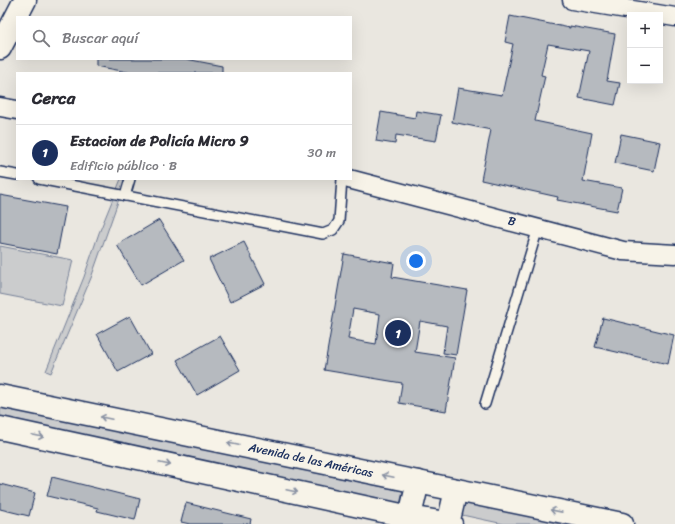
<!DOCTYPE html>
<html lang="es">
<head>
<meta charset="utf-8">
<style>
  body { margin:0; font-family:Sriracha,sans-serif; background:#f2f2f3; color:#2b2b33 }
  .controls { position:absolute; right:12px; top:12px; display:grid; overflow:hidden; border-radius:0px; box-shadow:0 4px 16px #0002 }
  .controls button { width:36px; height:36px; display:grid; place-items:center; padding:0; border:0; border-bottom:1px solid #e1e1e2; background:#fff; color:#2b2b33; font:20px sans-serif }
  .you { position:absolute; left:416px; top:261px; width:14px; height:14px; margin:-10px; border:3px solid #fff; border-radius:50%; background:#1a73e8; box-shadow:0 0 0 6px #1a73e833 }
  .badge { display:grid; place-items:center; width:26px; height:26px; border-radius:50%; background:#1b2f5e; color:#fff; font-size:13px; font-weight:700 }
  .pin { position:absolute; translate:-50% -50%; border:2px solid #fff; box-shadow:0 1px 4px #0006 }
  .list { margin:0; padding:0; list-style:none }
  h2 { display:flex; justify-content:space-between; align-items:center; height:52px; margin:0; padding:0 16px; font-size:17px }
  h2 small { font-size:13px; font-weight:400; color:#7c7c81 }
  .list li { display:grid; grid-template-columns:26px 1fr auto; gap:12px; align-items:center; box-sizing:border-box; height:56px; padding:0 16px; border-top:1px solid #e1e1e2 }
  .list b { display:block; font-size:15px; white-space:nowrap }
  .list p { margin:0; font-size:13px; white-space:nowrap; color:#7c7c81 }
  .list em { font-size:13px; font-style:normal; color:#7c7c81 }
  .icon { flex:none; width:22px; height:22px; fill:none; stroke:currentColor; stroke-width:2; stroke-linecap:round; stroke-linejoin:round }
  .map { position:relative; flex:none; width:675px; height:524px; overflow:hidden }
  .search { position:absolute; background:#fff; box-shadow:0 4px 16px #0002; left:16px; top:16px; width:336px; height:44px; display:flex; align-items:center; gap:10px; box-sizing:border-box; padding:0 14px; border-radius:0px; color:#7c7c81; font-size:15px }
  .panel { position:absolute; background:#fff; box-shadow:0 4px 16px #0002; left:16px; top:72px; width:336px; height:108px; border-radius:0px }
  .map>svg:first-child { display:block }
</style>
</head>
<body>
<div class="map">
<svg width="675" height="524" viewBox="0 0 675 524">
  <rect width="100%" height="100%" fill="#eae7e0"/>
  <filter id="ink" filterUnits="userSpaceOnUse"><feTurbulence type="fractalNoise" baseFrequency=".025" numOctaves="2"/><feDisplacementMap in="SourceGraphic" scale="8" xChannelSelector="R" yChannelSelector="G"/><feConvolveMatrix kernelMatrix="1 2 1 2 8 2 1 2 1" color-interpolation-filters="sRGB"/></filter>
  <g filter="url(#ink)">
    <g fill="#cbcccd" stroke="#737e96">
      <polygon points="121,179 126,179 91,278 51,373 46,371 84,277 99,233"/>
      <polygon points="0,246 73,260 62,306 0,294"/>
      <polygon points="0,407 403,491 400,504 0,419"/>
      <polygon points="464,502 571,524 504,524 462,515"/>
    </g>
    <g fill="#b6babf" stroke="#1b2f5e" fill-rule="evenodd">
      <polygon points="510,16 570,28 570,26 615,34 607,81 620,83 615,105 579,98 589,51 548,44 541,75 545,76 535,121 592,133 583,181 622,188 617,211 557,200 558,197 481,180 491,130 452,122 458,88 502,95 513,44 505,42"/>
      <polygon points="96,59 186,59 222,66 222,73 132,73 96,66"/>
      <polygon points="416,111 441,115 436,141 396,135 395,144 376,141 381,112 415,118"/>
      <polygon points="621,134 660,142 654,171 615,163"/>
      <polygon points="0,195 66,207 57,254 0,243"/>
      <polygon points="159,220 184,260 141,285 117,245"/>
      <polygon points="244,242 265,284 230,302 209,259"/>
      <path d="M344,254l50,9 -2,14 75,13 -11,65 -13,-2 4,-27 -27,-5 -5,31 40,6 -9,53 -47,-8 3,-20 -78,-13zM353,309l27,5 -4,30 -28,-5z"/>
      <polygon points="130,316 151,354 118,372 97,334"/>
      <polygon points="603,318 674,335 668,364 595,347"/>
      <polygon points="220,336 240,370 197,395 177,360"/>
      <polygon points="52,477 140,499 135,520 97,511 98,508 47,496"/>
      <polygon points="0,484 35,493 29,516 0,509"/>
      <polygon points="186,503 251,519 250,524 190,524 181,522"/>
    </g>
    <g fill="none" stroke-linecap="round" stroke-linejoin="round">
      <defs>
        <g id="lane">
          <polyline points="0,172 17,175"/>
          <polyline points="39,179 323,234 333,230 339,221 342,179"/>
          <polyline points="125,196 130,179"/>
          <polyline points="485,404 538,228"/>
        </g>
        <g id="street">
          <polyline points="572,0 675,17"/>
          <polyline points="0,107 17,110"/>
          <polyline points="349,179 623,251 675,254"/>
        </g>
        <g id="secondary">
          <polyline points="0,48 25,0"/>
          <polyline points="408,524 418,482"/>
          <polyline points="448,524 456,490"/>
        </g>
        <g id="primary">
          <polyline points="0,396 622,524"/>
          <polyline points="0,428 410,517 451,524"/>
        </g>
      </defs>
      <use href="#lane" stroke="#1b2f5e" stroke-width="12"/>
      <use href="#street" stroke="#1b2f5e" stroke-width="21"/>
      <use href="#secondary" stroke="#1b2f5e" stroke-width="25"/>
      <use href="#primary" stroke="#1b2f5e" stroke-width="25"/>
      <use href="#lane" stroke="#f7f3e8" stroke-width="9"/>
      <use href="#street" stroke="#f7f3e8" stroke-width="18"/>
      <use href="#secondary" stroke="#f7f3e8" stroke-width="22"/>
      <use href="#primary" stroke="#f7f3e8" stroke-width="22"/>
    </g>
    <defs><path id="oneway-shaft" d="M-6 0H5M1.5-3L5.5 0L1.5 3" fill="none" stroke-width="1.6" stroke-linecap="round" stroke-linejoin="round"/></defs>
    <g stroke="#8991a3">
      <use href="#oneway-shaft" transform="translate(106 418) rotate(-168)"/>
      <use href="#oneway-shaft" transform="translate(38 436) rotate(12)"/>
      <use href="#oneway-shaft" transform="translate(233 444) rotate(-168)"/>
      <use href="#oneway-shaft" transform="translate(165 464) rotate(12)"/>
      <use href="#oneway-shaft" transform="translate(388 476) rotate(-168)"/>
      <use href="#oneway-shaft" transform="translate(292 491) rotate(12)"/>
      <use href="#oneway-shaft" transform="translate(556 511) rotate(-169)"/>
    </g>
  </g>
  <g text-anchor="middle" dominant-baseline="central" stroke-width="3.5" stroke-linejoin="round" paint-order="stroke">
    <g font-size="12" fill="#1b2f5e" stroke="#f7f3e8">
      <text transform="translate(512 221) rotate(14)">B</text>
      <text transform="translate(311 460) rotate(12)">Avenida de las Américas</text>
    </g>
  </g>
</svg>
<div class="controls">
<button>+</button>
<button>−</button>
</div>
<div class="you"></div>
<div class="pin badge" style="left:398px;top:333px">1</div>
<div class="search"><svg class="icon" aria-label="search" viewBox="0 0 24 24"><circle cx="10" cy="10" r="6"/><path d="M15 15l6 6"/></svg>Buscar aquí</div>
<section class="panel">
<h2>Cerca<small></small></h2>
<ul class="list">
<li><span class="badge">1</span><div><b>Estacion de Policía Micro 9</b><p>Edificio público · B</p></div><em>30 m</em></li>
</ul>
</section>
</div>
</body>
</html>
